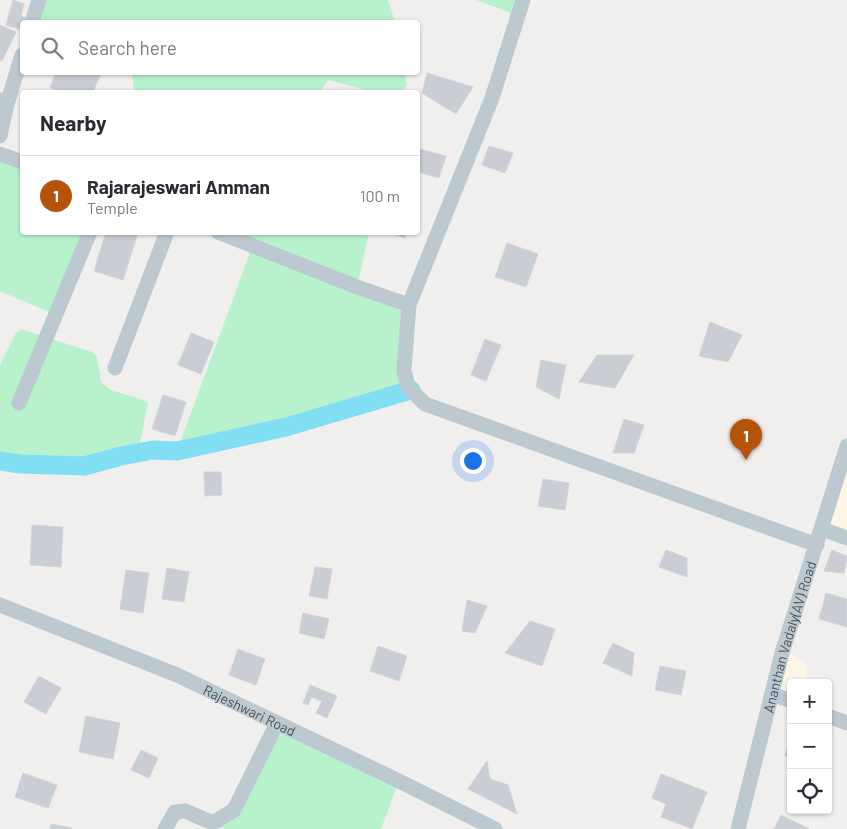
<!DOCTYPE html>
<html lang="en">
<head>
<meta charset="utf-8">
<style>
  body { margin:0; font-family:Barlow,sans-serif; background:#f2f2f3; color:#2b2b33 }
  .controls { position:absolute; right:15px; bottom:15px; display:grid; overflow:hidden; border-radius:5px; box-shadow:0 1px 4px #0004 }
  .controls button { width:45px; height:45px; display:grid; place-items:center; padding:0; border:0; border-bottom:1px solid #e1e1e2; background:#fff; color:#2b2b33; font:25px sans-serif }
  .you { position:absolute; left:472px; top:460px; width:18px; height:18px; margin:-12px; border:4px solid #fff; border-radius:50%; background:#1a73e8; box-shadow:0 0 0 8px #1a73e833 }
  .badge { display:grid; place-items:center; width:32px; height:32px; border-radius:50%; background:#b45309; color:#fff; font-size:16px; font-weight:700 }
  .pin { position:absolute; translate:-50% -41px; filter:drop-shadow(0 1px 2px #0008) }
  .pin::after { content:''; position:absolute; top:26px; width:18px; height:15px; background:inherit; clip-path:polygon(0 0,100% 0,50% 100%) }
  .list { margin:0; padding:0; list-style:none }
  h2 { display:flex; justify-content:space-between; align-items:center; height:65px; margin:0; padding:0 20px; font-size:21px }
  h2 small { font-size:16px; font-weight:400; color:#7c7c81 }
  .list li { display:grid; grid-template-columns:32px 1fr auto; gap:15px; align-items:center; box-sizing:border-box; height:80px; padding:0 20px; border-top:1px solid #e1e1e2 }
  .list b { display:block; font-size:19px; white-space:nowrap }
  .list p { margin:0; font-size:16px; white-space:nowrap; color:#7c7c81 }
  .list em { font-size:16px; font-style:normal; color:#7c7c81 }
  .icon { flex:none; width:28px; height:28px; fill:none; stroke:currentColor; stroke-width:2; stroke-linecap:round; stroke-linejoin:round }
  .map { position:relative; flex:none; width:847px; height:829px; overflow:hidden }
  .search { position:absolute; background:#fff; box-shadow:0 1px 4px #0004; left:20px; top:20px; width:400px; height:55px; display:flex; align-items:center; gap:12px; box-sizing:border-box; padding:0 18px; border-radius:5px; color:#7c7c81; font-size:19px }
  .panel { position:absolute; background:#fff; box-shadow:0 1px 4px #0004; left:20px; top:90px; width:400px; height:145px; border-radius:5px }
  .map>svg:first-child { display:block }
</style>
</head>
<body>
<div class="map">
<svg width="847" height="829" viewBox="0 0 847 829">
  <rect width="100%" height="100%" fill="#f1eeee"/>
  <g fill="#fdf6e5">
    <polygon points="847,446 847,538 822,529"/>
    <polygon points="789,654 799,659 806,665 807,671 805,683 791,683 791,701 772,694"/>
  </g>
  <g fill="#b8f2cd">
    <polygon points="39,0 388,0 395,22 40,22 33,20"/>
    <polygon points="476,0 523,0 517,15"/>
    <polygon points="405,73 407,85 401,92 373,92 328,80 320,92 134,92 132,73"/>
    <polygon points="0,154 22,162 22,232 90,233 56,315 0,291"/>
    <polygon points="218,233 369,233 357,287 409,305 411,390 286,427 177,451 252,247"/>
    <polygon points="21,329 92,352 97,357 101,382 111,390 143,400 148,403 138,453 84,466 20,464 0,461 0,365 16,333"/>
    <polygon points="277,723 399,781 381,829 225,829 213,823 234,810"/>
  </g>
  <g fill="none" stroke-linecap="round" stroke-linejoin="round">
    <polyline stroke="#82def3" stroke-width="19" points="0,461 20,464 84,466 121,456 153,450 177,451 286,427 411,390"/>
  </g>
  <g fill="#cacdd3" stroke="#d1d4da">
    <polygon points="13,0 24,4 21,16 30,19 28,22 22,22 22,30 6,25"/>
    <polygon points="0,25 16,32 2,61 0,60"/>
    <polygon points="56,72 101,72 101,73 93,92 62,92 50,88"/>
    <polygon points="427,73 473,87 456,114 422,93"/>
    <polygon points="489,146 513,153 505,173 482,165"/>
    <polygon points="419,149 446,156 439,178 418,172 418,151"/>
    <polygon points="106,232 138,233 123,280 94,271"/>
    <polygon points="387,232 407,232 405,238"/>
    <polygon points="507,243 538,254 526,287 495,277"/>
    <polygon points="710,322 742,335 728,362 699,356"/>
    <polygon points="191,333 214,342 201,374 178,365"/>
    <polygon points="485,339 501,345 486,381 471,375"/>
    <polygon points="597,355 634,355 615,388 579,382"/>
    <polygon points="541,360 566,365 559,399 536,387"/>
    <polygon points="163,395 186,402 175,436 152,429"/>
    <polygon points="624,419 644,425 634,453 613,453"/>
    <polygon points="204,472 221,472 222,495 205,496"/>
    <polygon points="543,479 569,483 565,510 538,506"/>
    <polygon points="32,525 63,527 61,567 30,565"/>
    <polygon points="666,550 687,558 687,577 659,567"/>
    <polygon points="832,550 847,556 844,573 824,571"/>
    <polygon points="315,567 332,569 327,599 309,596"/>
    <polygon points="167,568 189,572 184,602 162,599"/>
    <polygon points="126,570 149,573 143,613 120,609"/>
    <polygon points="826,593 847,599 847,627 819,619"/>
    <polygon points="467,600 487,606 475,633 462,631"/>
    <polygon points="303,613 329,619 324,639 299,633"/>
    <polygon points="530,621 555,629 542,666 505,653"/>
    <polygon points="613,643 634,653 632,676 603,663"/>
    <polygon points="378,646 407,656 399,681 370,671"/>
    <polygon points="238,649 265,659 256,685 229,675"/>
    <polygon points="660,666 686,671 681,695 655,690"/>
    <polygon points="39,676 61,688 46,714 24,702"/>
    <polygon points="310,685 337,696 327,718 316,713 322,701 312,697 308,705 303,703"/>
    <polygon points="86,716 120,723 113,759 79,752"/>
    <polygon points="791,736 791,758 785,756"/>
    <polygon points="141,750 158,758 149,778 131,770"/>
    <polygon points="487,761 490,779 508,785 517,814 468,789"/>
    <polygon points="23,773 57,785 48,808 15,797"/>
    <polygon points="661,774 707,792 692,829 661,817 666,804 652,798"/>
    <polygon points="781,815 809,829 774,829"/>
    <polygon points="51,824 72,828 71,829 50,829"/>
  </g>
  <g fill="none" stroke-linecap="round" stroke-linejoin="round">
    <g stroke="#bdc9d1" stroke-width="15">
      <polyline points="32,22 39,0"/>
      <polyline points="0,100 7,104 0,136"/>
      <polyline points="7,104 22,55"/>
      <polyline points="0,154 22,162"/>
      <polyline points="218,232 357,287 409,305 492,98 523,0"/>
      <polyline points="409,305 404,370 408,387 425,404 817,545"/>
      <polyline points="115,368 167,232"/>
      <polyline points="19,403 90,232"/>
      <polyline points="822,529 847,538"/>
      <path id="s1" d="M0,605l177,70 222,106 96,48"/>
      <polyline points="772,694 791,701"/>
      <polyline points="828,716 847,723"/>
      <polyline points="165,829 175,812 185,811 213,823 234,810 277,723"/>
      <path id="s2" d="M738,829l44,-176 65,-207"/>
    </g>
  </g>
  <g text-anchor="middle" dominant-baseline="central" stroke-width="4.5" stroke-linejoin="round" paint-order="stroke">
    <g font-size="14" fill="#45525d" stroke="#fff">
      <text stroke="none"><textPath href="#s2" startOffset="199">Ananthan Vadaly(AV) Road</textPath></text>
      <text stroke="none"><textPath href="#s1" startOffset="271">Rajeshwari Road</textPath></text>
    </g>
  </g>
</svg>
<div class="controls">
<button>+</button>
<button>−</button>
<button><svg class="icon" aria-label="locate" viewBox="0 0 24 24"><circle cx="12" cy="12" r="6"/><path d="M12 2v4M12 18v4M2 12h4M18 12h4"/></svg></button>
</div>
<div class="you"></div>
<div class="pin badge" style="left:746px;top:460px">1</div>
<div class="search"><svg class="icon" aria-label="search" viewBox="0 0 24 24"><circle cx="10" cy="10" r="6"/><path d="M15 15l6 6"/></svg>Search here</div>
<section class="panel">
<h2>Nearby<small></small></h2>
<ul class="list">
<li><span class="badge">1</span><div><b>Rajarajeswari Amman</b><p>Temple</p></div><em>100 m</em></li>
</ul>
</section>
</div>
</body>
</html>
